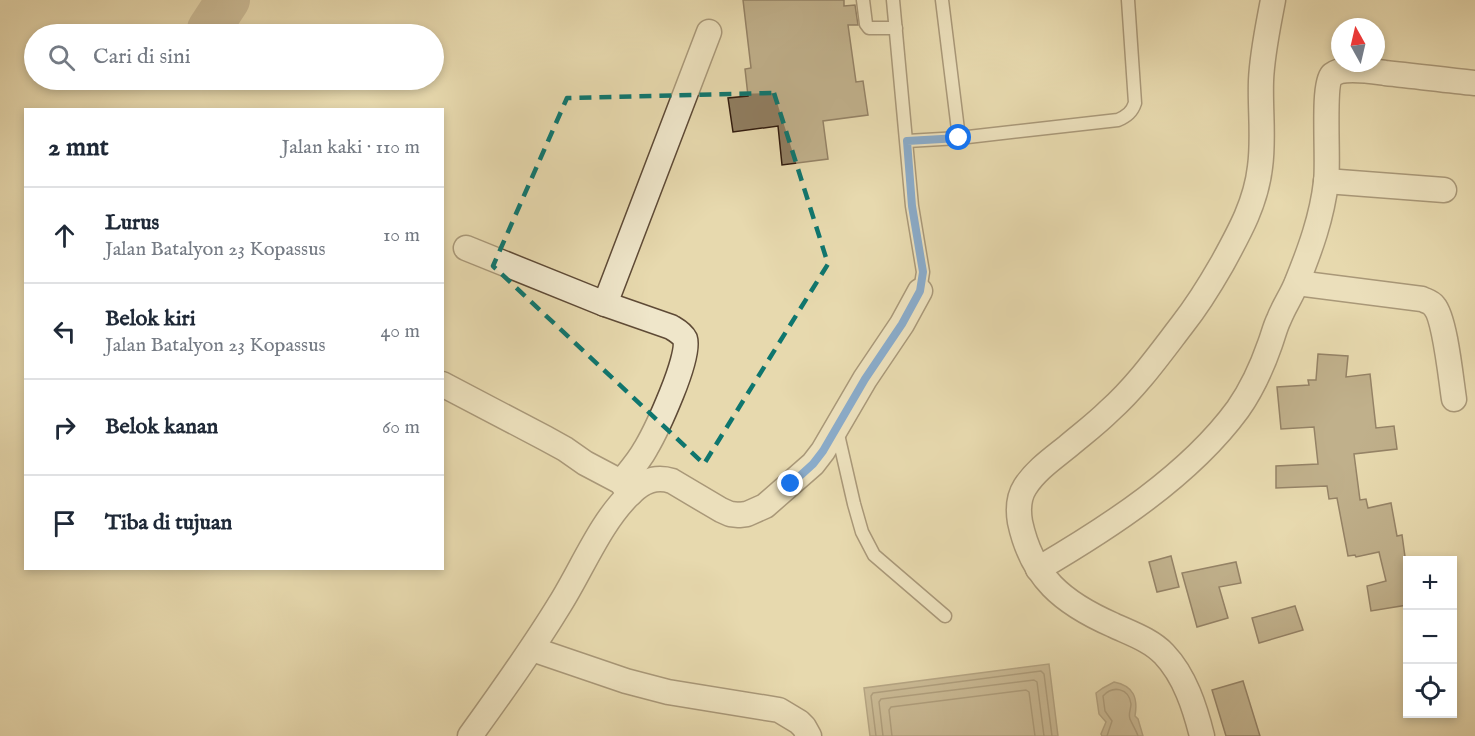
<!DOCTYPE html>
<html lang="id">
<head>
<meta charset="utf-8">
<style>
  body { margin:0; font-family:"IM FELL English",serif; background:#f6f6f7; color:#1f2937 }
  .controls { position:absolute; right:18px; bottom:18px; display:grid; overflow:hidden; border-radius:0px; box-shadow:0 3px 9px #0003 }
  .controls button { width:54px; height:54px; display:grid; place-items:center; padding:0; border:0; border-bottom:2px solid #e0e1e3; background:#fff; color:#1f2937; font:30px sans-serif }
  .compass { position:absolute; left:1331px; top:18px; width:54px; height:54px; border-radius:50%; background:#fff; box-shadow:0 3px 9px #0003; rotate:352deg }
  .stop { position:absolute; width:18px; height:18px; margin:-14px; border:4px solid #1a73e8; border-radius:50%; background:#fff }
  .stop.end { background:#1a73e8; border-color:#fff; box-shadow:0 2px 6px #0008 }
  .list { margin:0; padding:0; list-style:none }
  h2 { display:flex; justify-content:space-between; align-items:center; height:78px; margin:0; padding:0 24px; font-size:26px }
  h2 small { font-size:20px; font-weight:400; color:#747a83 }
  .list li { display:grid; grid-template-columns:39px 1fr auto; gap:18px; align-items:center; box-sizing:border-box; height:96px; padding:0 24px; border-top:2px solid #e0e1e3 }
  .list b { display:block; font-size:22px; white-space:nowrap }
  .list p { margin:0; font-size:20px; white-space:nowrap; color:#747a83 }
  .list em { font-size:20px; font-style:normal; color:#747a83 }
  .icon { flex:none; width:33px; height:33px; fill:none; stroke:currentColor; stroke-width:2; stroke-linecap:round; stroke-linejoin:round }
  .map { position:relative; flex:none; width:1475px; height:736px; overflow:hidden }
  .search { position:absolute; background:#fff; box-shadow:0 3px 9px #0003; left:24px; top:24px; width:420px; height:66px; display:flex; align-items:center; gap:15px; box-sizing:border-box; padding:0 21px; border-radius:33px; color:#747a83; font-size:22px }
  .panel { position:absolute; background:#fff; box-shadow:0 3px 9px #0003; left:24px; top:108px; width:420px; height:462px; border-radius:0px }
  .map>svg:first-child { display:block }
</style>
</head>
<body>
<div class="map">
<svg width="1475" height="736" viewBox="0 0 1475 736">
  <rect width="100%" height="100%" fill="#e7d9ae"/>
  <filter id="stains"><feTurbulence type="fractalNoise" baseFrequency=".00333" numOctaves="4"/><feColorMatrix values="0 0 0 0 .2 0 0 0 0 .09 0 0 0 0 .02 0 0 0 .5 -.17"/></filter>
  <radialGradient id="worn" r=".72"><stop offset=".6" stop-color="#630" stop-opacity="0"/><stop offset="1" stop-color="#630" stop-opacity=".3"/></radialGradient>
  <g fill="#a99878" stroke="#79664e" stroke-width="1.5">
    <polygon points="1049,664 1058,736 870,736 864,688"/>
    <path d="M1114,682c20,4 24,16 21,34l3,3 5,17h-41l-1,-2 5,-12 -7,-8 -3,-21 7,-5z"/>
  </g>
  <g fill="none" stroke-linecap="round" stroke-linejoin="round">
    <g stroke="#6d5a43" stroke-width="1.5">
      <polyline points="876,736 871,696 873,693 1041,671 1044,674 1052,736"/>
      <polyline points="883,736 879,702 881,699 1034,680 1037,682 1044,736"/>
      <polyline points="892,736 889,710 891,707 1026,690 1029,692 1035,736"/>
      <path d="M1107,736l5,-15 -7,-10 -2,-15c10,-11 26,-8 28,8 0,5 -3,10 -1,15 2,5 6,11 8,17"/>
    </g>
    <polyline stroke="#a99878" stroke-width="44" points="209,29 228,0"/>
  </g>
  <g fill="#907e61" stroke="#311b0e" stroke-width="1.5">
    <polygon points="743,0 844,0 844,6 855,5 858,25 848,25 856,82 863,81 868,115 823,121 828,159 782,165 778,126 733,132 728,98 748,96 745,69 751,68"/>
    <polygon points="1318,354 1348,356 1346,377 1370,374 1376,428 1394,426 1397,449 1354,454 1360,500 1366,499 1368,508 1391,503 1397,536 1402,535 1407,571 1407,605 1371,611 1367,586 1386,581 1379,552 1356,557 1355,555 1348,556 1337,498 1329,499 1327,486 1276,488 1276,466 1318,464 1314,427 1281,429 1277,387 1309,385 1308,380 1316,380"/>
    <polygon points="1171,556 1179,587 1157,592 1149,562"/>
    <polygon points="1236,562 1241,583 1219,587 1228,618 1197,627 1182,573"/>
    <polygon points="1295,606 1303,630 1259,643 1252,618"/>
    <polygon points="1243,681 1260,736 1226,736 1212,690"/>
  </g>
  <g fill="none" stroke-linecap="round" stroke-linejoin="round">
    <defs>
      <g id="service">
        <polyline points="863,0 866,24 869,28 896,28"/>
        <polyline points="893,0 912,206 923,272 920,291"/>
        <polyline points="942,0 959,138"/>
        <path d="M907,141l52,-3 159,-18c9,-4 14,-8 17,-17l-7,-103"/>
        <polyline points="837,430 854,504 862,532 874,555 945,616"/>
      </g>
      <g id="minor">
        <polyline points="1326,181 1444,190"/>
        <path d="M466,248l139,56 66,23c5,3 11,6 14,12 6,18 -29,92 -39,109 -7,13 -16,23 -25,34"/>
        <path d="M1297,283l125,16c4,2 9,3 12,7 11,12 17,74 20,93"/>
        <polyline points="605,304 709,32"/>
        <polyline points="442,384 545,438 565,449 585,463 621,482 630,494"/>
        <path d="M1038,569c70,-41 151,-93 200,-160 14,-20 24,-42 32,-65 3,-8 5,-17 9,-25 5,-13 13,-24 18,-37 13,-32 25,-65 29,-100 3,-20 -4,-96 6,-107 3,-2 5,-3 8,-4 14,-3 31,0 45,2 30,3 60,7 90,10"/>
        <polyline points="532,649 626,681 668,692 779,710 799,722 804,727 809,736"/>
        <path d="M470,736c31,-43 62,-86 90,-132 22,-35 41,-83 71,-111 12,-12 25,-17 41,-12l49,29 9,4 9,1 8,-1 18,-8 48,-42 10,-13 42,-72 37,-55 18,-33"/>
        <path d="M1202,736c-7,-28 -17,-60 -38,-82 -13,-14 -34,-21 -51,-29 -50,-22 -81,-47 -93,-103 -2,-12 -2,-24 5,-35 10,-16 27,-28 42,-40 14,-12 29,-23 42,-36 28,-25 50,-56 73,-86 15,-19 28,-40 40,-61 17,-31 34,-61 38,-97 4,-28 0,-57 1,-86 1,-27 7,-54 12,-81"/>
      </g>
    </defs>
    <use href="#service" stroke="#5e4a36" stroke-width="15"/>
    <use href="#minor" stroke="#5e4a36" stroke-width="27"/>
    <use href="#service" stroke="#efe6ca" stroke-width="12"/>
    <use href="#minor" stroke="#efe6ca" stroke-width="24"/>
  </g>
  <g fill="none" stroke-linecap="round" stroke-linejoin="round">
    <polyline stroke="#1a73e8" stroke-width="8" points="791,484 813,464 823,451 865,379 902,324 920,291 923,272 912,206 907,141 959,138"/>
  </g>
  <path d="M0 0H1475V736H0ZM774,93l54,171 -124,200 -211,-198 74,-168z" fill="#e7d9ae" fill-opacity=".55" fill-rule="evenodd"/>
  <path fill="none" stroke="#0f766e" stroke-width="4.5" stroke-dasharray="12 8" stroke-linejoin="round" d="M774,93l54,171 -124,200 -211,-198 74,-168z"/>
  <rect width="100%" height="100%" filter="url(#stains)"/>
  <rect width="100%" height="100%" fill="url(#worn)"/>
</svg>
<div class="controls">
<button>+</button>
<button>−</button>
<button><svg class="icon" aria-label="locate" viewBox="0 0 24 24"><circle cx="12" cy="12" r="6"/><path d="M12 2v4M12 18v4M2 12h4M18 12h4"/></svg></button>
</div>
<svg class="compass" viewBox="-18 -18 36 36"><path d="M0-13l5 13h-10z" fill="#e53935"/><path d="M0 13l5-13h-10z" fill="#747a83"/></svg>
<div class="stop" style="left:959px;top:138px"></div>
<div class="stop end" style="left:791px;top:484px"></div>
<div class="search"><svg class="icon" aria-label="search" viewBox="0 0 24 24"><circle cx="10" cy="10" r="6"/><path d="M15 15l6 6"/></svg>Cari di sini</div>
<section class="panel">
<h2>2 mnt<small>Jalan kaki · 110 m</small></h2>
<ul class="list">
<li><svg class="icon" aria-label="ahead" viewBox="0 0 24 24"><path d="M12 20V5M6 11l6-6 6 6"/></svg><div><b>Lurus</b><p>Jalan Batalyon 23 Kopassus</p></div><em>10 m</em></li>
<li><svg class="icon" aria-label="left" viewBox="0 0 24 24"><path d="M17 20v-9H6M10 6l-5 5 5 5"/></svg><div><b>Belok kiri</b><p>Jalan Batalyon 23 Kopassus</p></div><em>40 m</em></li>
<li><svg class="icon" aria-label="right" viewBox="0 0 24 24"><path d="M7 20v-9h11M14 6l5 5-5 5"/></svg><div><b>Belok kanan</b></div><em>60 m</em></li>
<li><svg class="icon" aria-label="arrive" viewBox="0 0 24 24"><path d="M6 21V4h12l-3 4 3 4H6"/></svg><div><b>Tiba di tujuan</b></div></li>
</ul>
</section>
</div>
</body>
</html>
